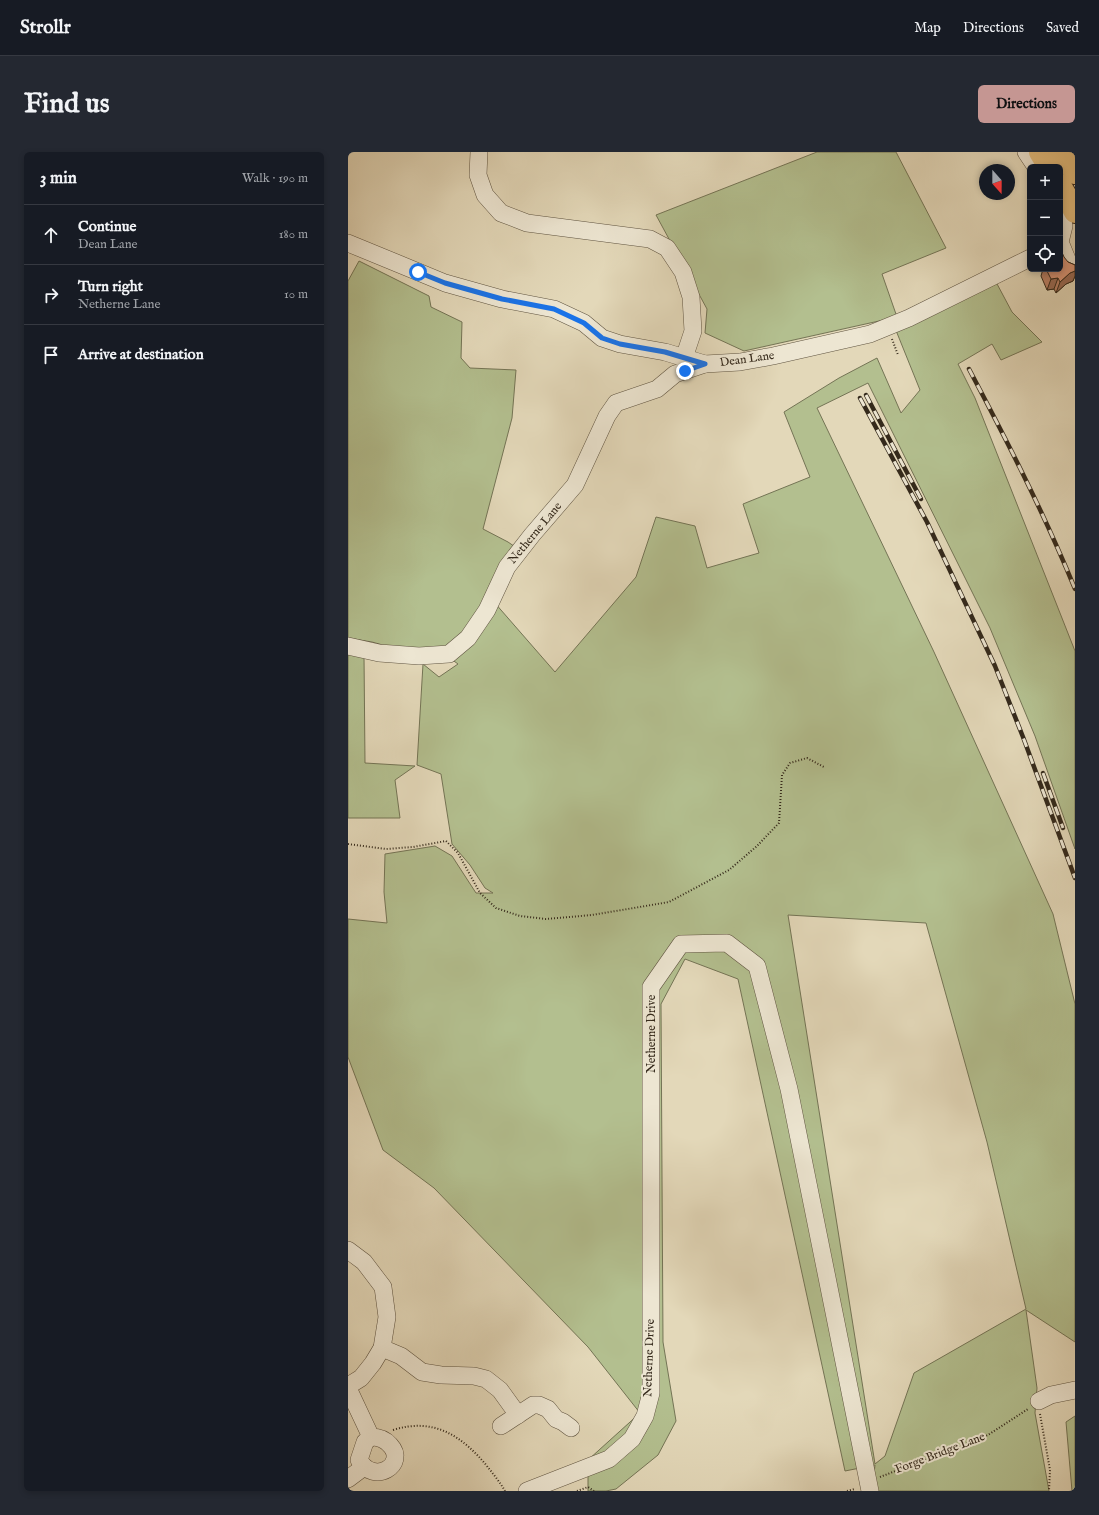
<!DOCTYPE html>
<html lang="en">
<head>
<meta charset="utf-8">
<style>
  body { margin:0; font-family:"IM FELL English",serif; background:#242831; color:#f1f3f6 }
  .controls { position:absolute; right:12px; top:12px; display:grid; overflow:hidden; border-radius:6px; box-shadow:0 2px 6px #0003 }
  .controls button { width:36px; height:36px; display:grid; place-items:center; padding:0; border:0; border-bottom:1px solid #363941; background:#171b24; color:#f1f3f6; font:20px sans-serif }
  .compass { position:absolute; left:631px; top:12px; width:36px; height:36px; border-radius:50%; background:#171b24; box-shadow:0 2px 6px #0003; rotate:159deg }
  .stop { position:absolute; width:12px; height:12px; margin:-9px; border:3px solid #1a73e8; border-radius:50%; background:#fff }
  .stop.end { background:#1a73e8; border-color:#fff; box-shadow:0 1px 4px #0008 }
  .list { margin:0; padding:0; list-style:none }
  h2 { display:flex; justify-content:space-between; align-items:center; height:52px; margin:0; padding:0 16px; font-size:17px }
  h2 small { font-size:13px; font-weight:400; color:#9ea1a6 }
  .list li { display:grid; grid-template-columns:26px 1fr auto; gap:12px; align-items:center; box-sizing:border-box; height:60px; padding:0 16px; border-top:1px solid #363941 }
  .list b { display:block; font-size:15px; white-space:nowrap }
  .list p { margin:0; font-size:13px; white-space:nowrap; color:#9ea1a6 }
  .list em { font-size:13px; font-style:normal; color:#9ea1a6 }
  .icon { flex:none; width:22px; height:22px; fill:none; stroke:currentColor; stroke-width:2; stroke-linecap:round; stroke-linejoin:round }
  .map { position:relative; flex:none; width:727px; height:1339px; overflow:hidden; border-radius:6px }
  header { display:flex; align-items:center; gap:24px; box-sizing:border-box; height:56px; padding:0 20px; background:#171b24; border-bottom:1px solid #363941 }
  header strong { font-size:19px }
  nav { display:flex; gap:22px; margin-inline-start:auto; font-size:14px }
  .intro { display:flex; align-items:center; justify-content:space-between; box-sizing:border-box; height:96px; padding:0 24px }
  h1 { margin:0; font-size:28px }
  .button { padding:10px 18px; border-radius:6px; background:#c59692; color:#111; font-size:14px; font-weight:700 }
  main { display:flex; gap:24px; padding:0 24px }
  aside { flex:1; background:#171b24; border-radius:6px; box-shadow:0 2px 6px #0003 }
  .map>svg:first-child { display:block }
</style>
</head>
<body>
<header>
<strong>Strollr</strong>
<nav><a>Map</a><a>Directions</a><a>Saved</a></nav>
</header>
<div class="intro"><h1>Find us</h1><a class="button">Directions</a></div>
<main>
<aside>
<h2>3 min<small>Walk · 190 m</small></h2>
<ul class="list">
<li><svg class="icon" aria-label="ahead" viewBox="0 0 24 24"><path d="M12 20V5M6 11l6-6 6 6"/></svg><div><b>Continue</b><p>Dean Lane</p></div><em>180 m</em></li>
<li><svg class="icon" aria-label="right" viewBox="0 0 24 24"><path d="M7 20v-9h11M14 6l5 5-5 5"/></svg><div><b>Turn right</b><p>Netherne Lane</p></div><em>10 m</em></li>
<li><svg class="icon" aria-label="arrive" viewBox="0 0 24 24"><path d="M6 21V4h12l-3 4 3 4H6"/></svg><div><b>Arrive at destination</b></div></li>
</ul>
</aside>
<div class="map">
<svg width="727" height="1339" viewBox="0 0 727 1339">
  <rect width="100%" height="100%" fill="#e3d8b9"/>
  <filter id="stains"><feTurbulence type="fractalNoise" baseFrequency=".005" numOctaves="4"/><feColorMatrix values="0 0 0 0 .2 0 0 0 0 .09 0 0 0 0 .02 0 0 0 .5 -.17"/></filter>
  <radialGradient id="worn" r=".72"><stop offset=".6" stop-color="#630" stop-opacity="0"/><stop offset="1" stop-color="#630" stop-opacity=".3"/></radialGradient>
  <g fill="#b3bf8f" stroke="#747455" fill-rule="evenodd">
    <polygon points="469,0 548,0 598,96 534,122 549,165 396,199 357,181 359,157 308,63"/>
    <path d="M11,109l70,35 2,11 31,15 -1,36 9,10 46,2 -4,48 -29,111 25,13 16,11 -30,49 61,70 81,-95 20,-60 39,9 12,42 52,-15 -16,-49 67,-27 -26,-65 55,-34 38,-20 24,55 19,-23 -25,-62 101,-46 16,30 30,30 -41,18 -9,-16 -34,20 17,34 100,253v198l-40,-113 -45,-108 -122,-245 -51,25 117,244 119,262 22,90v338l-49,-32 11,78 -2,25 14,78h-171l-4,-17 1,-9 -30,6 -107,-492 -53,-20 -24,45 2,338 13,79 -18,34 -42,34 -10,2h-18v-31l52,-47 -52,-66 -154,-159 -51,-38 -35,-93v-138l39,4 -3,-31 1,-38 50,-8 17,10 24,37h17l-8,-5 -15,-23 -18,-21 -11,-70 -24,-9 6,-101 16,13 19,-13 -15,-11 -28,1 -43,-12 -24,-4v-357zM440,763l138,8 61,219 39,167 -112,64 -29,83 -10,8z"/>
    <polygon points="0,501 16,504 17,611 67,614 47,628 52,666 0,666"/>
    <polygon points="727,1264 727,1339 724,1339 718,1270"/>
  </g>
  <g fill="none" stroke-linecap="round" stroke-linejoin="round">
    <defs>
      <g id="minor">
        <polyline points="131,0 130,23 137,43 153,61 179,71 302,87 319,96 335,120 343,145 345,179 336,206"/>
        <polyline points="678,0 688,15"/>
        <polyline points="712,54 716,74 712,90 721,112 727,115"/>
        <polyline points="0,91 97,131 154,147 206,157 236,171 254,186 272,192 317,200 357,212 392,210 425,204 522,182 561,166 682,106"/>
        <polyline points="0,494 31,501 71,504 101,502 120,486 139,458 159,415 184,383 227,333 259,264 268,251 309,237 327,222 357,212"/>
        <polyline points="0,1098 16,1110 35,1135 39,1165 34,1196 25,1211 13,1226 0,1234"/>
        <polyline points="34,1196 53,1204 74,1220 93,1223 126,1224 138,1227 152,1238 170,1263"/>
        <polyline points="0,1236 23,1285"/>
        <polyline points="691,1249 703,1243 727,1238"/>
        <polyline points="153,1274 185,1253 191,1253 200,1257 208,1267 215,1270 223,1276"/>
        <path d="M23,1285c8,0 14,2 19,8 18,19 -16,41 -31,15l6,-18z"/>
        <polyline points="0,1327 16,1315"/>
        <polyline points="179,1339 261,1307 284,1287 297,1264 303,1241 303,835 333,792 379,791 409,814 441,937 522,1339"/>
      </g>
      <g id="highway">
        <polyline points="692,0 701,15"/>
        <polyline points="714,0 727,21"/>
        <polyline points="712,33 727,60"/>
      </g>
    </defs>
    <use href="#minor" stroke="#605542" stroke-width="18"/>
    <use href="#highway" stroke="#34291b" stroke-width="24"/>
    <g stroke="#34291b" stroke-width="2" stroke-dasharray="1 2" stroke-linecap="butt">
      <polyline points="544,187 550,203"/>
      <polyline points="0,692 38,697 65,695 98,689 110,701 132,741 148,756 172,764 198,767 244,763 321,750 381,718 409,694 431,671 434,623 442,611 459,606 476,615"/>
      <polyline points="692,1262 702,1318 701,1339"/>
      <path d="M45,1278c41,-13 69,6 94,36 6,8 13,16 18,25"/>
      <polyline points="532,1325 640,1283 680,1257"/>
      <polyline points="229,1339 240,1335 246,1339"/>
      <polyline points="499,1339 507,1337"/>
    </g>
    <use href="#minor" stroke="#ede6d2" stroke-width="17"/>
    <use href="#highway" stroke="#e2bc7c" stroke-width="22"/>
    <defs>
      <g id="rail">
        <path d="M621,217c38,72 75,144 106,220"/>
        <polyline points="518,243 573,347"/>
        <polyline points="512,246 579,370 647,514 675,585 727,726"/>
        <polyline points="695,621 715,676"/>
      </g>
    </defs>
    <use href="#rail" stroke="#34291b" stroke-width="4.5"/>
    <use href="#rail" stroke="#ede6d2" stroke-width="3" stroke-dasharray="9" stroke-linecap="butt"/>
  </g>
  <polygon fill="#bc8268" stroke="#34291b" points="720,110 727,113 727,124 725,129 718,132 708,141 706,137 699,138 693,124 695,117 712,117"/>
  <g fill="#996a55" stroke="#34291b">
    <polygon points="727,119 727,124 725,129 718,132 708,141 712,130 722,121"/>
    <polygon points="710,126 706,137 699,138 703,127"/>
  </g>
  <polygon fill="#db9779" stroke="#34291b" points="712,98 713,98 716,105 720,110 727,113 727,119 722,121 712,130 710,126 703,127 698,117 712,117"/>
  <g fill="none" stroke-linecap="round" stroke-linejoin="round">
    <polyline stroke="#1a73e8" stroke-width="5" points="70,120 97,131 154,147 206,157 236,171 254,186 272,192 317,200 357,212 337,219"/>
  </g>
  <g text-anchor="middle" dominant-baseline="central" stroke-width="4" stroke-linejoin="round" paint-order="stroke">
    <g font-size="12" fill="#34291b" stroke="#ede6d2">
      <text transform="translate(399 207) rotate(-8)">Dean Lane</text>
      <text transform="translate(187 381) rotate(-50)">Netherne Lane</text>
      <text transform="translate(303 882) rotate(-90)">Netherne Drive</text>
      <text transform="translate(301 1206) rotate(-88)">Netherne Drive</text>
      <text transform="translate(592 1301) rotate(-21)">Forge Bridge Lane</text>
    </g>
  </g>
  <rect width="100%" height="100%" filter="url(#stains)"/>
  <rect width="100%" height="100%" fill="url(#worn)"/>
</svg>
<div class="controls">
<button>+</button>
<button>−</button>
<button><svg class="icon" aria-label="locate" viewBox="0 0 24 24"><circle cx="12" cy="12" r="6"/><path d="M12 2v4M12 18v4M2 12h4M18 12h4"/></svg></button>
</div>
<svg class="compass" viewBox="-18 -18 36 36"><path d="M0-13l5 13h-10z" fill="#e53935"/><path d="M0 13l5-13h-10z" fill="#9ea1a6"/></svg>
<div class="stop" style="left:70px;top:120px"></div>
<div class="stop end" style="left:337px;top:219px"></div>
</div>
</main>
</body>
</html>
